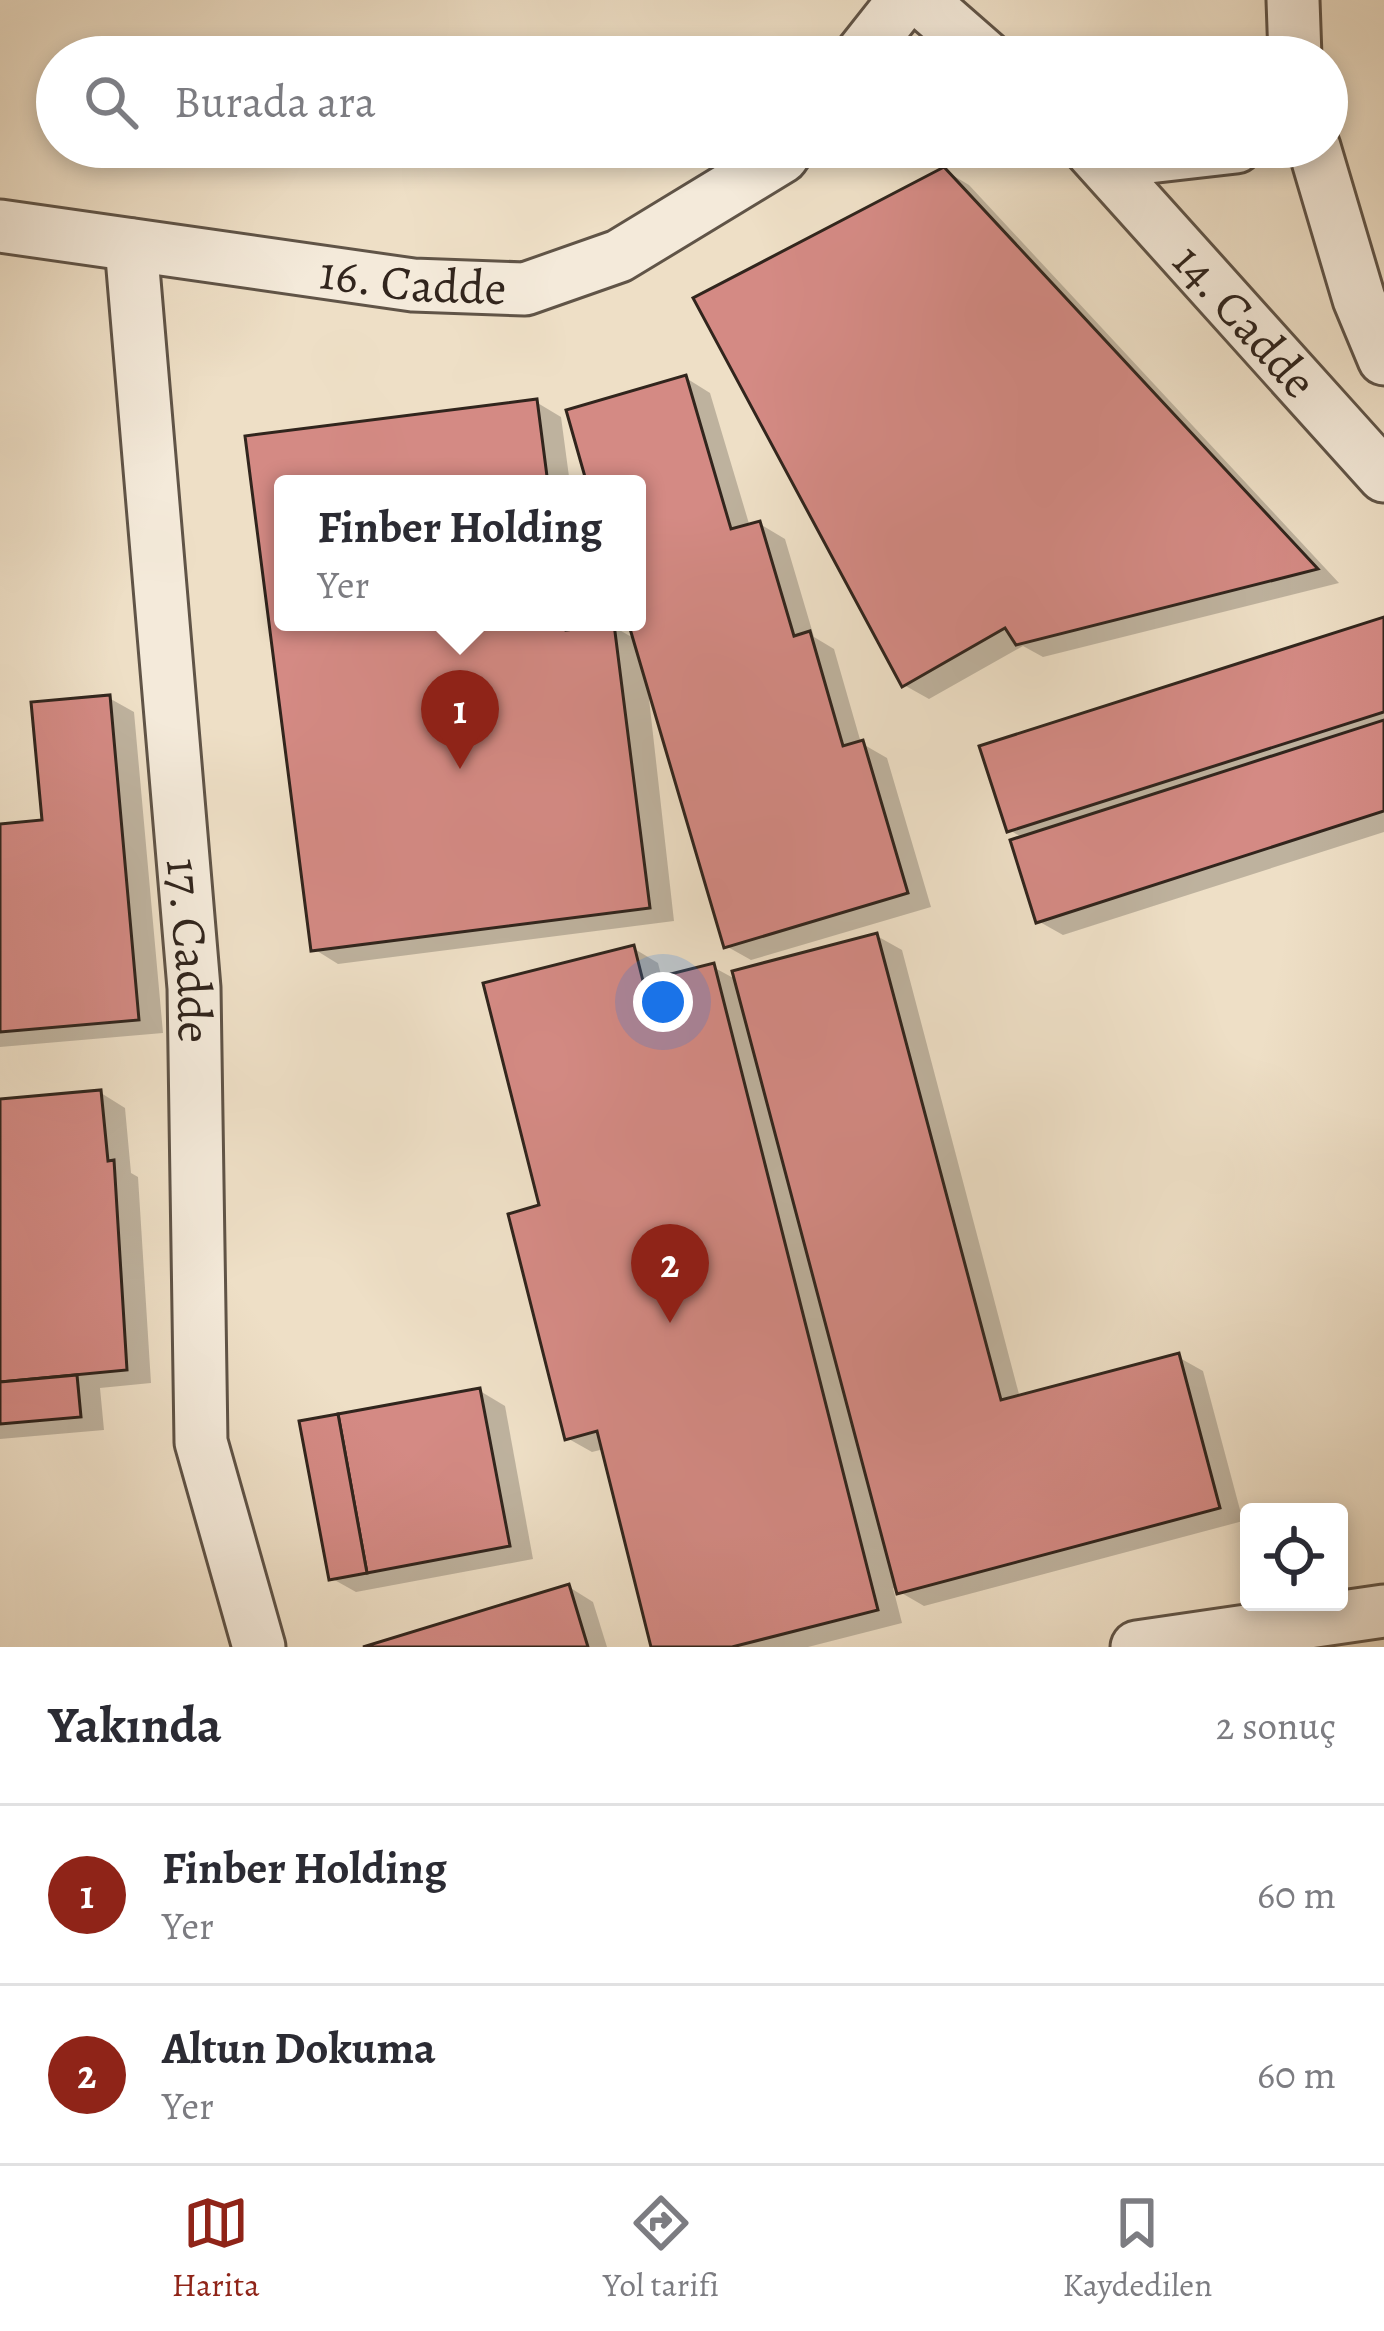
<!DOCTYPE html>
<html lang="tr">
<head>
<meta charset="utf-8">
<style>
  body { margin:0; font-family:Alegreya,serif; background:#f7f7f7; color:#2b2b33 }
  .controls { position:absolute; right:36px; bottom:36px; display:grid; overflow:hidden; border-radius:12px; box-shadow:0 6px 18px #0003 }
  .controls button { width:108px; height:108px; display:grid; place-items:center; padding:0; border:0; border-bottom:3px solid #e1e1e2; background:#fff; color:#2b2b33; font:60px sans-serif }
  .you { position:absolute; left:663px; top:1002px; width:42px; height:42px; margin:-30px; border:9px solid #fff; border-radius:50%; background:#1a73e8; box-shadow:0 0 0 18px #1a73e833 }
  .badge { display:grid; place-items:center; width:78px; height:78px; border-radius:50%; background:#8f2418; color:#fff; font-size:39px; font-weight:700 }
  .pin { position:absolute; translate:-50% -99px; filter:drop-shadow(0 3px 6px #0008) }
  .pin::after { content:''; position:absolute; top:63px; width:42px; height:36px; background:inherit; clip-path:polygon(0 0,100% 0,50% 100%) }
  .popup { position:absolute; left:274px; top:475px; width:372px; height:156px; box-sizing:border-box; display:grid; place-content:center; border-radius:12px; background:#fff; filter:drop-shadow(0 3px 9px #0005); font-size:39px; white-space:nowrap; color:#7c7c81 }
  .popup b { font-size:45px; color:#2b2b33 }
  .popup::after { content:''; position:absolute; left:50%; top:100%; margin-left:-24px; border:24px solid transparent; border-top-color:#fff }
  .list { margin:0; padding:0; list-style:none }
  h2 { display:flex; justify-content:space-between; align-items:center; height:156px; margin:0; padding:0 48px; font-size:51px }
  h2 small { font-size:39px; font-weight:400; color:#7c7c81 }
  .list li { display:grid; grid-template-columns:78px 1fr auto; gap:36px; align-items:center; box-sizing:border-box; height:180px; padding:0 48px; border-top:3px solid #e1e1e2 }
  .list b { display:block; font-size:45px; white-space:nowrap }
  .list p { margin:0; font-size:39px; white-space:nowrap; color:#7c7c81 }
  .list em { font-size:39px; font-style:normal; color:#7c7c81 }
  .icon { flex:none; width:66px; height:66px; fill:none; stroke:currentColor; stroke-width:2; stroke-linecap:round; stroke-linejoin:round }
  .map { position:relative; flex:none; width:1384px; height:1647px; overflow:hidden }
  .search { position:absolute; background:#fff; box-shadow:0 6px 18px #0003; left:36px; right:36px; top:36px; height:132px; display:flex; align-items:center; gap:30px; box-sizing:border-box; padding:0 42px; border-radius:66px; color:#7c7c81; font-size:45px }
  .sheet { height:516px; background:#fff }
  nav { display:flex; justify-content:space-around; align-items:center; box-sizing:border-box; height:168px; border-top:3px solid #e1e1e2; background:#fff; font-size:33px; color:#7c7c81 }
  nav a { display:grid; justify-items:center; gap:6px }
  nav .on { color:#8f2418 }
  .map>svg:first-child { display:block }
</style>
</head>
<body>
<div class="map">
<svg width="1384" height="1647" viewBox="0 0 1384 1647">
  <rect width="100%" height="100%" fill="#eedfc6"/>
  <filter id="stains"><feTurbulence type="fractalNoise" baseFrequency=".00167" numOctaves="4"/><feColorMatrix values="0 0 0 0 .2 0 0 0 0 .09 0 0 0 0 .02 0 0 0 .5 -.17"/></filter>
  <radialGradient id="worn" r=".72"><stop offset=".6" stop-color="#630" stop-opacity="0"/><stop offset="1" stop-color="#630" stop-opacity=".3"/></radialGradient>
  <g fill="#0003">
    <polygon points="944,170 969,185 1339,583 1043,657 1023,646 929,699 904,685"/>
    <polygon points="686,378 710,393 750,527 760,524 785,539 814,637 834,649 861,743 887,758 931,907 751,960 726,946 646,672 674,921 338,964 314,949 248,439 536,402 561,417 570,484 283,484 283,622 587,622 588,630 614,627 637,640 631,622 637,622"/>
    <polygon points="1384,620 1384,832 1063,935 1038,921 1024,839 1010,830"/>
    <polygon points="109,698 134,712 163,1033 0,1047 0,827 45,823"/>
    <polygon points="877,936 902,950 1020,1398 1178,1357 1203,1371 1243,1521 924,1606 893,1588 902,1623 808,1647 654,1647 604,1449 592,1452 567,1438 543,1208 633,948 658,963 662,979 713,967 737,980"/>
    <polygon points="101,1093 125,1108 131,1173 138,1177 151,1383 100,1388 104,1430 0,1439 0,1102"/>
    <polygon points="480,1391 505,1406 533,1559 356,1592 331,1578"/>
    <polygon points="569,1587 593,1602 607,1647 373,1647"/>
  </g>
  <g fill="#d48a84" stroke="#31251d" stroke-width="3">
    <polygon points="944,167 1318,569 1016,645 1005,628 902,687 693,298"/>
    <polygon points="686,375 731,529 760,521 794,636 810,631 843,746 863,740 908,893 724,948 628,622 637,622 637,484 587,484 566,410"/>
    <polygon points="537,399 548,484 283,484 283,622 565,622 566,630 614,624 650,908 311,951 245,436"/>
    <polygon points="1384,617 1384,712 1007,832 979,746"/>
    <polygon points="110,695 139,1020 0,1032 0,824 42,820 31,702"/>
    <polygon points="1384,720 1384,811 1036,923 1010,840"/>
    <polygon points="877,933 1001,1400 1179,1353 1220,1508 897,1594 732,971"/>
    <polygon points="634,945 643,981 714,963 878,1610 732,1647 651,1647 597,1431 565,1440 508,1214 539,1205 483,983"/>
    <polygon points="101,1090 108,1161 114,1160 127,1370 0,1382 0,1099"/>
    <polygon points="77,1375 81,1417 0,1424 0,1382"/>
    <polygon points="480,1388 510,1546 367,1573 338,1414"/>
    <polygon points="338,1414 367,1573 329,1580 299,1421"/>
    <polygon points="569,1584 588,1647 363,1647"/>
  </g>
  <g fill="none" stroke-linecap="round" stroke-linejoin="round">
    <defs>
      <g id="minor">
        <polyline points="921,0 986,57"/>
        <polyline points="1293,0 1295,57"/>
        <polyline points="859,57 904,0"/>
        <path id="s1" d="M1088,147l296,329"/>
        <polyline points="1314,147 1359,299 1384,359"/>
        <polyline points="1105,162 1236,147"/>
        <path id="s2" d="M0,226l413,59 112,4 94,-33 163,-99 7,-10"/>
        <path id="s3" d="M131,245l63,743 7,454 58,205"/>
        <polyline points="1137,1647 1384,1611"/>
      </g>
    </defs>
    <use href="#minor" stroke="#605447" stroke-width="57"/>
    <use href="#minor" stroke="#f4eada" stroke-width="51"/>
  </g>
  <g text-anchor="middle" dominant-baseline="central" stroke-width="12" stroke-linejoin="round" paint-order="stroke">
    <g font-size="48" fill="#31251d" stroke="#f4eada">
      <text stroke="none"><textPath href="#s2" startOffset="417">16. Cadde</textPath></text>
      <text stroke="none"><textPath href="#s1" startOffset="234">14. Cadde</textPath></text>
      <text stroke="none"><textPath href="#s3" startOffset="708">17. Cadde</textPath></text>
    </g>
  </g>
  <rect width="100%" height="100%" filter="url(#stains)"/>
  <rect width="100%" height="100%" fill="url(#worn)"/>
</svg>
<div class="controls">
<button><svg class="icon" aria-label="locate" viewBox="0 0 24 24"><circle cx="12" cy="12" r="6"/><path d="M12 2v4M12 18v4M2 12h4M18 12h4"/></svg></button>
</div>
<div class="you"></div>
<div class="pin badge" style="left:460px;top:769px">1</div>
<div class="popup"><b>Finber Holding</b>Yer</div>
<div class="pin badge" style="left:670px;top:1323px">2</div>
<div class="search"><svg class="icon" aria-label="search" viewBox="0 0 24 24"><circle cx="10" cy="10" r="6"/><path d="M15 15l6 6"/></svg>Burada ara</div>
</div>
<section class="sheet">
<h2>Yakında<small>2 sonuç</small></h2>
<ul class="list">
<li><span class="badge">1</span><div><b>Finber Holding</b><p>Yer</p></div><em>60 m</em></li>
<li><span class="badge">2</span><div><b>Altun Dokuma</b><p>Yer</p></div><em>60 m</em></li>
</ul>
</section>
<nav>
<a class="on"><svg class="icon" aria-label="map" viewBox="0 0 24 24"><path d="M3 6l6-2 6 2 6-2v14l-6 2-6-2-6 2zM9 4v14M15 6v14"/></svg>Harita</a>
<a><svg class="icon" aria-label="directions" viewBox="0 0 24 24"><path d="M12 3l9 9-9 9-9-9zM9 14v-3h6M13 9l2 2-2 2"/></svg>Yol tarifi</a>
<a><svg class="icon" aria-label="saved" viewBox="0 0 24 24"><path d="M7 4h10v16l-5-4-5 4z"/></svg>Kaydedilen</a>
</nav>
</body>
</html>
